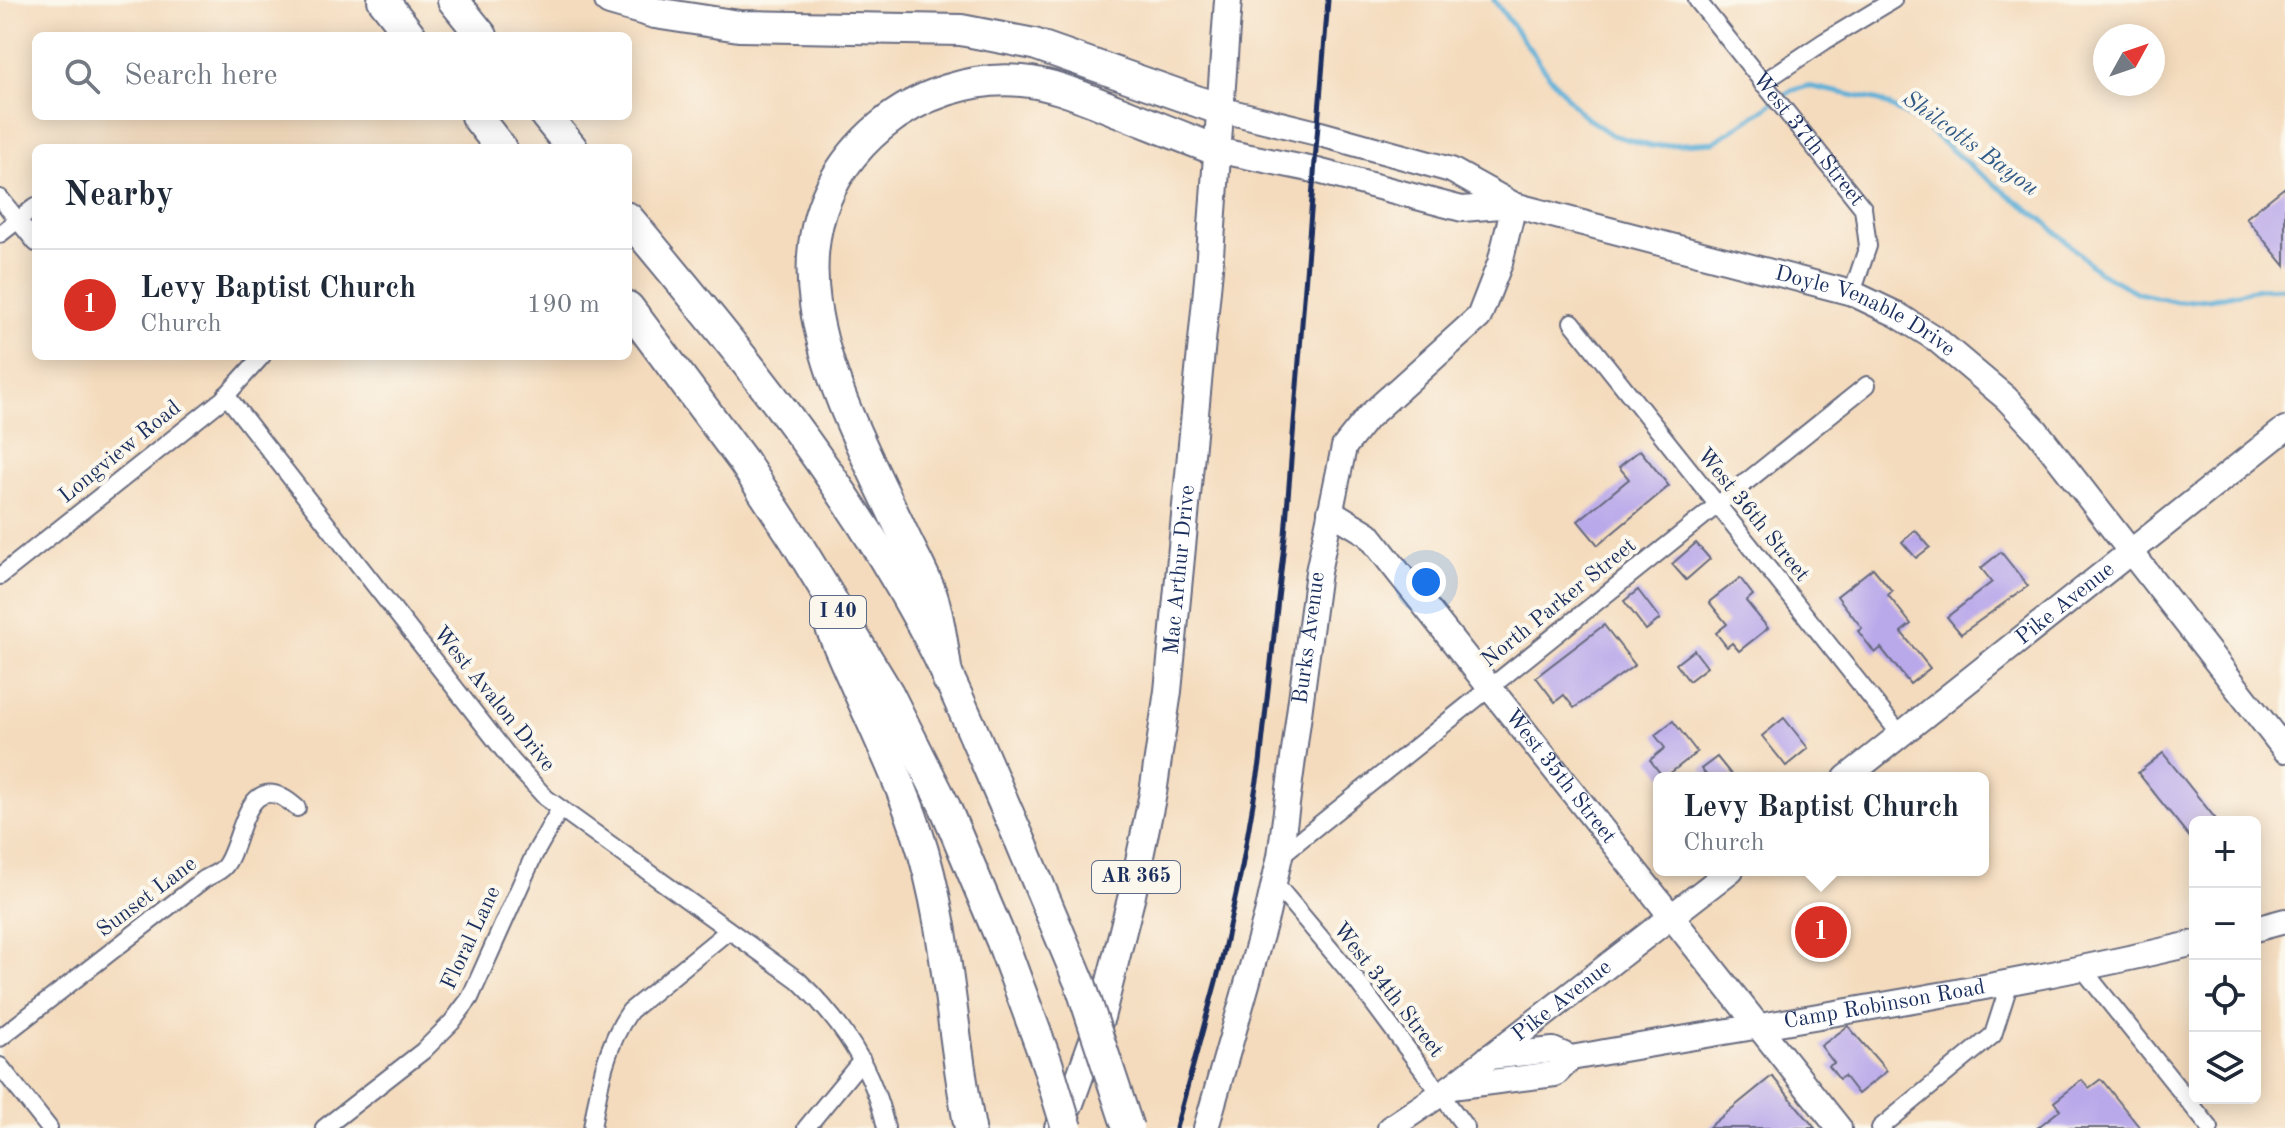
<!DOCTYPE html>
<html lang="en">
<head>
<meta charset="utf-8">
<style>
  body { margin:0; font-family:"Old Standard TT",serif; background:#f2f2f3; color:#1f2937 }
  .controls { position:absolute; right:24px; bottom:24px; display:grid; overflow:hidden; border-radius:12px; box-shadow:0 4px 20px #0003 }
  .controls button { width:72px; height:72px; display:grid; place-items:center; padding:0; border:0; border-bottom:2px solid #e0e1e3; background:#fff; color:#1f2937; font:40px sans-serif }
  .compass { position:absolute; left:2093px; top:24px; width:72px; height:72px; border-radius:50%; background:#fff; box-shadow:0 4px 20px #0003; rotate:50deg }
  .you { position:absolute; left:1426px; top:582px; width:28px; height:28px; margin:-20px; border:6px solid #fff; border-radius:50%; background:#1a73e8; box-shadow:0 0 0 12px #1a73e833 }
  .badge { display:grid; place-items:center; width:52px; height:52px; border-radius:50%; background:#d93025; color:#fff; font-size:26px; font-weight:700 }
  .pin { position:absolute; translate:-50% -50%; border:4px solid #fff; box-shadow:0 2px 8px #0006 }
  .popup { position:absolute; left:1653px; top:772px; width:336px; height:104px; box-sizing:border-box; display:grid; place-content:center; border-radius:12px; background:#fff; filter:drop-shadow(0 2px 6px #0005); font-size:26px; white-space:nowrap; color:#747a83 }
  .popup b { font-size:30px; color:#1f2937 }
  .popup::after { content:''; position:absolute; left:50%; top:100%; margin-left:-16px; border:16px solid transparent; border-top-color:#fff }
  .list { margin:0; padding:0; list-style:none }
  h2 { display:flex; justify-content:space-between; align-items:center; height:104px; margin:0; padding:0 32px; font-size:34px }
  h2 small { font-size:26px; font-weight:400; color:#747a83 }
  .list li { display:grid; grid-template-columns:52px 1fr auto; gap:24px; align-items:center; box-sizing:border-box; height:112px; padding:0 32px; border-top:2px solid #e0e1e3 }
  .list b { display:block; font-size:30px; white-space:nowrap }
  .list p { margin:0; font-size:26px; white-space:nowrap; color:#747a83 }
  .list em { font-size:26px; font-style:normal; color:#747a83 }
  .icon { flex:none; width:44px; height:44px; fill:none; stroke:currentColor; stroke-width:2; stroke-linecap:round; stroke-linejoin:round }
  .map { position:relative; flex:none; width:2285px; height:1128px; overflow:hidden }
  .search { position:absolute; background:#fff; box-shadow:0 4px 20px #0003; left:32px; top:32px; width:600px; height:88px; display:flex; align-items:center; gap:20px; box-sizing:border-box; padding:0 28px; border-radius:12px; color:#747a83; font-size:30px }
  .panel { position:absolute; background:#fff; box-shadow:0 4px 20px #0003; left:32px; top:144px; width:600px; height:216px; border-radius:12px }
  .map>svg:first-child { display:block }
</style>
</head>
<body>
<div class="map">
<svg width="2285" height="1128" viewBox="0 0 2285 1128">
  <rect width="100%" height="100%" fill="#fbf7ec"/>
  <filter id="ink" filterUnits="userSpaceOnUse"><feTurbulence type="fractalNoise" baseFrequency=".0125" numOctaves="2"/><feDisplacementMap in="SourceGraphic" scale="16" xChannelSelector="R" yChannelSelector="G"/><feConvolveMatrix kernelMatrix="1 2 1 2 8 2 1 2 1" color-interpolation-filters="sRGB"/></filter>
  <filter id="wash" filterUnits="userSpaceOnUse"><feTurbulence type="fractalNoise" baseFrequency=".006" numOctaves="4" result="noise"/><feDisplacementMap in="SourceGraphic" scale="32" xChannelSelector="R" yChannelSelector="G"/><feGaussianBlur stdDeviation="1.8" result="paint"/><feColorMatrix in="noise" values="0 0 0 0 0 0 0 0 0 0 0 0 0 0 0 0 0 1.4 0 .05"/><feComposite in="paint" operator="in"/></filter>
  <g filter="url(#wash)">
    <rect width="100%" height="100%" fill="#f4dbbd"/>
    <g fill="none" stroke-linecap="round" stroke-linejoin="round">
      <polyline stroke="#5caed7" stroke-width="5" points="1494,0 1548,74 1581,114 1612,135 1651,146 1714,142 1793,90 1808,86 1880,101 1920,123 1974,169 2042,219 2099,272 2138,293 2177,302 2209,299 2258,289 2285,288"/>
    </g>
    <g id="blocks">
      <g fill="#b9a8ea">
        <polygon points="2285,187 2285,266 2246,218"/>
        <polygon points="1640,450 1669,486 1598,545 1578,521 1629,479 1619,467"/>
        <polygon points="1915,530 1930,547 1916,558 1902,542"/>
        <polygon points="1696,543 1710,559 1686,580 1672,564"/>
        <polygon points="2001,552 2028,586 1961,634 1947,617 1992,582 1981,568"/>
        <polygon points="1873,568 1892,591 1888,595 1911,624 1901,632 1930,668 1910,684 1881,648 1875,653 1858,631 1862,628 1837,596"/>
        <polygon points="1740,578 1753,595 1746,601 1768,628 1739,651 1732,643 1727,647 1716,633 1727,624 1709,602"/>
        <polygon points="1638,590 1660,619 1646,630 1624,601"/>
        <polygon points="1604,625 1635,665 1574,708 1564,695 1555,702 1536,677"/>
        <polygon points="1694,650 1707,667 1689,681 1676,664"/>
        <polygon points="1784,718 1808,748 1786,766 1762,736"/>
        <polygon points="1673,721 1697,752 1664,778 1650,760 1665,748 1655,735"/>
        <polygon points="2163,753 2218,822 2195,822 2195,844 2138,773"/>
        <polygon points="1717,757 1734,778 1709,778 1701,769"/>
        <polygon points="1848,1026 1887,1071 1858,1094 1844,1076 1839,1079 1829,1066 1834,1063 1821,1046"/>
        <polygon points="1772,1076 1815,1128 1708,1128"/>
        <polygon points="2101,1079 2140,1128 2037,1128 2060,1110 2054,1102 2082,1080 2089,1088"/>
      </g>
    </g>
  </g>
  <g filter="url(#ink)">
    <use href="#blocks" fill-opacity="0" stroke="#676b7f" stroke-width="2"/>
    <g fill="none" stroke-linecap="round" stroke-linejoin="round">
      <defs>
        <g id="street">
          <path id="s1" d="M1697,0l166,208 5,38 -16,47"/>
          <polyline points="1762,83 1825,41 1893,0"/>
          <polyline points="0,198 36,243"/>
          <polyline points="0,234 36,206"/>
          <polyline points="1572,322 1900,734"/>
          <path d="M226,395l286,366 34,37 252,182c44,42 75,88 88,148"/>
          <polyline points="0,576 223,399 262,356"/>
          <polyline points="1280,856 1867,385"/>
          <polyline points="1273,881 1356,980 1466,1128"/>
          <polyline points="2082,968 2210,1128"/>
          <path d="M0,1038l203,-158c6,-4 17,-8 21,-13 19,-21 20,-107 73,-59"/>
          <polyline points="0,1066 49,1128"/>
          <polyline points="324,1128 423,1051 452,1022 470,998 534,855 560,809"/>
          <path d="M592,1128c7,-42 13,-82 38,-117l98,-80"/>
          <polyline points="806,1128 862,1060"/>
          <polyline points="1880,1128 1993,1035 2010,982"/>
        </g>
        <g id="secondary">
          <path id="s2" d="M1219,109l98,24 134,37 63,35 338,88 44,21 40,25 70,59 30,32 249,320"/>
          <polyline points="1216,150 1314,170 1462,209 1514,205"/>
          <path id="s3" d="M1330,511l38,23 471,594"/>
          <path id="s4" d="M1846,778l439,-349"/>
          <polyline points="2255,929 2285,921"/>
          <path id="s5" d="M1489,1057l64,-7 18,8 23,-4c201,-35 403,-64 601,-111"/>
          <polyline points="1451,1087 1555,1074 1571,1058"/>
          <path id="s6" d="M1206,1128l61,-214 13,-58 38,-284 26,-125 24,-30 111,-100 21,-54 14,-58"/>
          <path id="s7" d="M1390,1128l61,-41 280,-217"/>
        </g>
        <g id="primary">
          <path id="s8" d="M1058,1128l13,-27 30,-84 31,-122 21,-102 15,-102 41,-422 19,-269"/>
        </g>
        <g id="highway">
          <polyline points="383,0 411,36"/>
          <polyline points="453,0 482,36"/>
          <polyline points="610,0 655,13 739,26 961,30 1034,44 1219,109"/>
          <polyline points="476,116 501,148"/>
          <polyline points="546,116 572,148"/>
          <path d="M628,218c106,126 212,256 291,401 39,71 68,148 101,221"/>
          <polyline points="628,307 743,461 795,540 888,693 945,807 1003,944"/>
          <path d="M829,623c28,70 64,137 88,209 32,95 33,198 53,296"/>
          <path d="M948,680c-5,-27 -7,-57 -16,-84 -7,-20 -19,-41 -28,-60 -59,-128 -160,-295 -23,-410 37,-31 92,-50 141,-45 33,3 63,17 93,29 33,13 67,27 101,40"/>
        </g>
      </defs>
      <use href="#street" stroke="#676b7f" stroke-width="20"/>
      <use href="#secondary" stroke="#676b7f" stroke-width="28"/>
      <use href="#primary" stroke="#676b7f" stroke-width="30"/>
      <use href="#highway" stroke="#676b7f" stroke-width="34"/>
      <use href="#street" stroke="#fff" stroke-width="16"/>
      <use href="#secondary" stroke="#fff" stroke-width="24"/>
      <use href="#primary" stroke="#fff" stroke-width="26"/>
      <use href="#highway" stroke="#fff" stroke-width="30"/>
      <polyline stroke="#1b2f5e" stroke-width="5" points="1176,1128 1221,963 1242,867 1260,763 1285,535 1328,0"/>
      <defs>
        <g id="highway-bridge">
          <polyline points="1020,840 1080,983 1128,1128"/>
          <polyline points="1003,944 1047,1063 1067,1128"/>
        </g>
      </defs>
      <use href="#highway-bridge" stroke="#676b7f" stroke-width="34" stroke-linecap="butt"/>
      <use href="#highway-bridge" stroke="#fff" stroke-width="30"/>
    </g>
  </g>
  <g text-anchor="middle" dominant-baseline="central" stroke-width="8" stroke-linejoin="round" paint-order="stroke">
    <g fill="#fbf7ec" stroke="#5e6b89" stroke-width="2">
      <rect x="810" y="596" width="56" height="32" rx="6"/>
      <rect x="1092" y="861" width="88" height="32" rx="6"/>
    </g>
    <g font-size="20" font-weight="bold" fill="#1b2f5e">
      <text x="838" y="612">I 40</text>
      <text x="1136" y="877">AR 365</text>
    </g>
    <g font-size="22" fill="#1b2f5e" stroke="#fbf7ec">
      <text stroke="none"><textPath href="#s1" startOffset="178">West 37th Street</textPath></text>
      <text stroke="none"><textPath href="#s2" startOffset="680">Doyle Venable Drive</textPath></text>
      <text transform="translate(120 452) rotate(-39)">Longview Road</text>
      <text transform="translate(1753 515) rotate(51)">West 36th Street</text>
      <text stroke="none"><textPath href="#s8" startOffset="574">Mac Arthur Drive</textPath></text>
      <text transform="translate(1559 603) rotate(-39)">North Parker Street</text>
      <text stroke="none"><textPath href="#s4" startOffset="280">Pike Avenue</textPath></text>
      <text stroke="none"><textPath href="#s6" startOffset="502">Burks Avenue</textPath></text>
      <text transform="translate(494 699) rotate(51)">West Avalon Drive</text>
      <text stroke="none"><textPath href="#s3" startOffset="354">West 35th Street</textPath></text>
      <text transform="translate(147 897) rotate(-37)">Sunset Lane</text>
      <text transform="translate(471 938) rotate(-65)">Floral Lane</text>
      <text transform="translate(1388 990) rotate(52)">West 34th Street</text>
      <text stroke="none"><textPath href="#s7" startOffset="214">Pike Avenue</textPath></text>
      <text stroke="none"><textPath href="#s5" startOffset="402">Camp Robinson Road</textPath></text>
    </g>
    <g font-size="24" font-style="italic" fill="#325b88" stroke="#fbf7ec">
      <text transform="translate(1970 144) rotate(36)">Shilcotts Bayou</text>
    </g>
  </g>
</svg>
<div class="controls">
<button>+</button>
<button>−</button>
<button><svg class="icon" aria-label="locate" viewBox="0 0 24 24"><circle cx="12" cy="12" r="6"/><path d="M12 2v4M12 18v4M2 12h4M18 12h4"/></svg></button>
<button><svg class="icon" aria-label="layers" viewBox="0 0 24 24"><path d="M12 4l9 5-9 5-9-5zM3 14l9 5 9-5"/></svg></button>
</div>
<svg class="compass" viewBox="-18 -18 36 36"><path d="M0-13l5 13h-10z" fill="#e53935"/><path d="M0 13l5-13h-10z" fill="#747a83"/></svg>
<div class="you"></div>
<div class="pin badge" style="left:1821px;top:932px">1</div>
<div class="popup"><b>Levy Baptist Church</b>Church</div>
<div class="search"><svg class="icon" aria-label="search" viewBox="0 0 24 24"><circle cx="10" cy="10" r="6"/><path d="M15 15l6 6"/></svg>Search here</div>
<section class="panel">
<h2>Nearby<small></small></h2>
<ul class="list">
<li><span class="badge">1</span><div><b>Levy Baptist Church</b><p>Church</p></div><em>190 m</em></li>
</ul>
</section>
</div>
</body>
</html>
